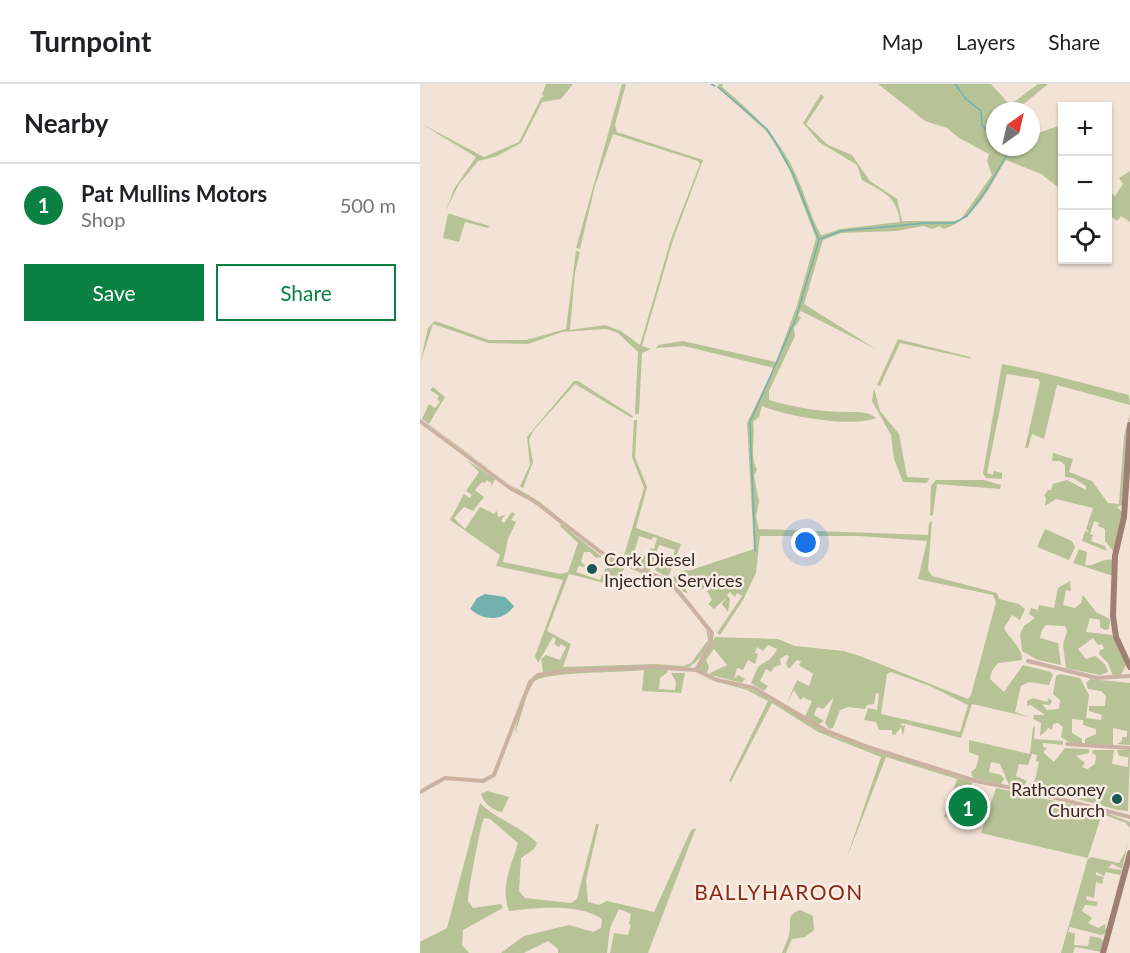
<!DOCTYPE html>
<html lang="en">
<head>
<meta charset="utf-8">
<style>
  body { margin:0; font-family:Lato,sans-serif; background:#f6f6f6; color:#202124 }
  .controls { position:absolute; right:18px; top:18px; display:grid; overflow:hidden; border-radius:0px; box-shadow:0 2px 4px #0004 }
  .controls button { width:54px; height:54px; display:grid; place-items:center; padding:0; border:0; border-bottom:2px solid #e0e0e0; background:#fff; color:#202124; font:30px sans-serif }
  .compass { position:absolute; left:566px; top:18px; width:54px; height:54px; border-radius:50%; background:#fff; box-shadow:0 2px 4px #0004; rotate:34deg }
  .you { position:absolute; left:386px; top:459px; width:21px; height:21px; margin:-15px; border:4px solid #fff; border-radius:50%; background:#1a73e8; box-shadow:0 0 0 9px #1a73e833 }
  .badge { display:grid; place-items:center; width:39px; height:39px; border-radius:50%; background:#0b8043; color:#fff; font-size:20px; font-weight:700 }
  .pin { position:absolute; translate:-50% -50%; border:3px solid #fff; box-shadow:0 2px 6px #0006 }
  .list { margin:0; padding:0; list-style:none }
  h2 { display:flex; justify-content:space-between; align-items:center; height:78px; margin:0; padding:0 24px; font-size:26px }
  h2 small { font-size:20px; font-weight:400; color:#757577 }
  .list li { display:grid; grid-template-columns:39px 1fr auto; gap:18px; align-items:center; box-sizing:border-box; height:84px; padding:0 24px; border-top:2px solid #e0e0e0 }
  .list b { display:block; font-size:22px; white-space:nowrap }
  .list p { margin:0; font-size:20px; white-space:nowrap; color:#757577 }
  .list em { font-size:20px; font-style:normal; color:#757577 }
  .actions { display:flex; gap:12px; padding:18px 24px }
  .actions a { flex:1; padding:14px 0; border:2px solid #0b8043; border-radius:0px; text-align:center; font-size:21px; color:#0b8043 }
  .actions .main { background:#0b8043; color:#fff }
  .icon { flex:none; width:33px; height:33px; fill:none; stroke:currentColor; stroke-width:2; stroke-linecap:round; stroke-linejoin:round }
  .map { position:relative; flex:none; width:710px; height:869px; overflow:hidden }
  header { display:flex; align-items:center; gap:36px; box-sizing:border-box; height:84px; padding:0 30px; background:#fff; border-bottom:2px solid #e0e0e0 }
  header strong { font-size:28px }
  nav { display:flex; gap:33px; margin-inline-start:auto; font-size:21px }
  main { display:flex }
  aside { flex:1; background:#fff }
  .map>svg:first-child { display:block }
</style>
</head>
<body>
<header>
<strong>Turnpoint</strong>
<nav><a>Map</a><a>Layers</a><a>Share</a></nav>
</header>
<main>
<aside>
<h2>Nearby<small></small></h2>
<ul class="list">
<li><span class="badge">1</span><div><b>Pat Mullins Motors</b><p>Shop</p></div><em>500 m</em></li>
</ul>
<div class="actions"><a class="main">Save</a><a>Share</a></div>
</aside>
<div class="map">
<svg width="710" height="869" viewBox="0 0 710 869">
  <rect width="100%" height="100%" fill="#f3e3d6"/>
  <g fill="#b7c296" fill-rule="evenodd">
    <polygon points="126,0 153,0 141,15 122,18 101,59 75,73 58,77 39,100 26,126 34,105 56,73 0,39 64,73 99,58 121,14 124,12 122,11"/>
    <polygon points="202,0 206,0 195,41 197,48 283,76 253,156 222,262 231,265 222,269 219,329 216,331 215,328 218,268 198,249 186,245 142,248 108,260 68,259 13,240 0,280 8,244 15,237 69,256 106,256 146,245 156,167 160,168 155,189 150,246 185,241 201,247 220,261 251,155 280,80 278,77 193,50 175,102 160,165 156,164"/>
    <path d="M299,0h4l-1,3c31,26 57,50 74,88 9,19 14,40 25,60h2l17,-6 60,-7c-3,-26 -17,-30 -38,-42l-5,-15 -38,-23 -16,-19 18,-29 3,3 -18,27 22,21 24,10 18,26 27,18 5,22h53l6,-2 31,-44 -5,-14 2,-7 -30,-16 -12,-10 -22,-7 -47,-37h113l19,21 28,-21h10l-33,27h-20v36h36v-18l7,4 20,-7 4,3v61l-21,-16 -35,-14c-18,28 -29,59 -63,69l-3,-3 -8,3 -9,-3 -27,5 -55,2 -18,7 -19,64 72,45 -75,-38 -3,4 3,3 -7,10 1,8 -26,55v9c27,8 52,12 80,12 9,0 21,0 27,6 -25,10 -90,-2 -114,-12l-3,11 -6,5c3,15 -4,33 4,48l-3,5 5,27 -3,14 3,13 169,6 1,-12 3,-2 -4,49 4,6 65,17 2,6 20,5 6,5 -5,11 -8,-5 -8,13c5,11 18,18 18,32l-24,3 -6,8 -2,8 14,13 19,-27 28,7 2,3 -4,10 -20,-3 -8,4 -6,26 14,5 -57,-13 -11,34 -59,-15 -1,3 4,-1 -2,11 -2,-9 -6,8 -3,-1v-4h-13l-3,-8 -12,-2 4,-12 9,2 2,-16 -3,-1 -2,11 -7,1 -2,4 -17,-2 -8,3 -7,18 -4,1 -4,-6 9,-26 -11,12 -6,-2 -3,8 10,6 -5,3 -14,-7 7,-16 -8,-3 1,-2 -5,4 -6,-10 -8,15 11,-25 12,6 4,-12 -14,-9 2,-4 -4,-1 -8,9 -3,-5 3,-8 -3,-1 -6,4 1,6 -7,2 -3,5 -5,-3 -6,12 8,5 -4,5 -13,-8 7,-16c9,-8 12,-4 19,-18l-9,-4 -5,6 -6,-4 -2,6 3,1 -3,10 -7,-4 -5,10 -6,-2 -3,11 4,-4 7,4 -3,4 -31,-8 -1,-2 17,-8 -13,-16 -8,11 3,7 -2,6 -8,-3 1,-8 15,-25 63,2 17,7 49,5 16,5 108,43 3,-4 25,-93 -3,-7 -75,-16 9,-38 -68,-5h-99l-4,37 -13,27 -23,35 -3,-2 25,-37 -5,-3 -2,4 -5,-5 -3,3 3,4 -2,13 -6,-8 4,-6 -12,11 -6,-5 4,-4 -5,-9 14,-11 -1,-1 -20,11 -4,-6 4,-2 -3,-7 1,6 -7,3 -5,-6 -6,4 4,5 -2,2 3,-1 3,5 -4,-1 -12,-13 9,-8 10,-1 63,-21 -7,-126 27,-55 -90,-22 -28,2 2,-3 25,-4 93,21 21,-57 19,-67 -26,-67 -16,-29 -9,-12 -47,-42zM471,588l39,14 38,19 -8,27 -79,-18 6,-40z"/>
    <polygon points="710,87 710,138 701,132 697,137 688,130 688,106 695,112 703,100 699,94"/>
    <polygon points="28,130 30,130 69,142 68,144 45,138 39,158 23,154"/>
    <polygon points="478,255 550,273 552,275 480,259 460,302 457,301"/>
    <path d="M582,280c43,8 84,20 127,31l1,10 -73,-20 -13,54 -12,-5 -4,14h-3l15,-66 -2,-3 -31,-5 -20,99 6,2 1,-4 8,2v6l-16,-1 -3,-5z"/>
    <polygon points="154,297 158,297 213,332 212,334 155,300 113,347 109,356 113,378 103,404 100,402 110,381 107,353"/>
    <path d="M13,303l12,10 -16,27 79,59 32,19 60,49c-59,-46 -119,-86 -178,-132l7,-15 6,4 5,-6 -3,-3 2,-3 -9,-6z"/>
    <polygon points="454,304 460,327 479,350 487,393 509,394 507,399 483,398 474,375 471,351 452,317"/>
    <polygon points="710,329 702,421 697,423 703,429 693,467 685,457 685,445 678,442 679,439 674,437 670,450 673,451 671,457 685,462 687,467 662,457 665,447 669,448 666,445 673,424 636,415 625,422 626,413 624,412 628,406 631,406 633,400 647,396 666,406 666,402 653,394 645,393 645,381 640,377 632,377 633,369 653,375 649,388 672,397 688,419 699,420 704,352"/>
    <polygon points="214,336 217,336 215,373 227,403 216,444 261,460 248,494 235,486 238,477 250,481 255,466 239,461 230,487 216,482 215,477 216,472 222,470 226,473 231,464 234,465 237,454 233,453 231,456 219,452 212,476 208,478 184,469 203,475 224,404 212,373"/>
    <path d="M47,376l28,19 -4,9 1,-4 -5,-4 -2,3 -3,-1 -7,8 9,7 -11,14 -9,-4 -10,11 11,11 15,-22 14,7 3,-3 1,6 7,-2 -4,6 3,2 8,-11 3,2 -4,6 5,2 -8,17 -5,23 58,12 7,-2 10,-29 -18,-17 1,-2 41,33 -6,1 -6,-6h-6l-3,10 4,3 -1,2 -5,-1 -3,6 24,8 5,-11 5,-2 -5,-5 1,-5 64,26 39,50c2,13 -10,29 -22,35l-144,4 -2,-13 5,-4 14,5 6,-13 -5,-3 -2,3 -5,-3 2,-5 -3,-2 -15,26 -3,-7 28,-76 -67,-14 4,-11 -50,-35 14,-26 6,4 2,-3 -6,-4 13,-19zM205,482l46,20 35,42 2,12 -17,23 -8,3 -28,-2 -92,3 8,-23 -24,-13 22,-57 47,12z"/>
    <polygon points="516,396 564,396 581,401 580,405 517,400 513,431 510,432 511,402"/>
    <polygon points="625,445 652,457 655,463 649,476 617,463"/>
    <path d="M659,465l8,3 -2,13c11,2 17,-8 28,-5v16l-40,-13z"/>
    <polygon points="650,497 651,507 646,506 643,521 655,524 661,519 663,511 676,528 690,535 689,545 685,546 680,543 680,536 670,534 666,548 692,551 706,581 701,591 693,592 688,579 679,570 680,566 684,565 682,560 678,561 673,554 658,565 666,575 675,572 685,580 688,588 680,591 646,584 643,561 647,547 645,542 626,541 622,546 620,554 638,559 641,581 618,576 602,567 600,550 604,542 615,534 609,530 611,524 618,526 619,521 634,524 638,504"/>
    <path d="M246,585l2,3 -8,6 -1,11 16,1 1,-8 -5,-9h14l-4,20 -39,-2 2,-21c-19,3 -101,1 -110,12 -9,12 -12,34 -18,48l1,3 -2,-2c1,-8 13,-47 19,-52 12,-10 111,-10 132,-10z"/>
    <polygon points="640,590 660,594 669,611 666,634 681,636 682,631 669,627 669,622 685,622 686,612 681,607 668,605 666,599 670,595 710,599 710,661 697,660 702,657 702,653 707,653 707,647 693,644 693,661 665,660 665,655 676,650 676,645 663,641 663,636 652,635 652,649 662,655 662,660 649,658 641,653 643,643 638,639 633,640 632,646 627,643 628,645 620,652 621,639 613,635 614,631 625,631 611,621 607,622 607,617 613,614 627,618 629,614 632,617 630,621 622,620 627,626 639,625 640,616 633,610 636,592"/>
    <polygon points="272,591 333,606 416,653 552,698 550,711 544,713 537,729 538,733 547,732 545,737 524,733 537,695 466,673 426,776 461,673 398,648 352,619 311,698 309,697 348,617 327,606"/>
    <polygon points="613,643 615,643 614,655 643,657 643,661 623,659 623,663 627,664 623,668 634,678 645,664 669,665 669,669 656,672 665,679 662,683 667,685 665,687 675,680 676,671 672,669 673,666 694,666 692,680 708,683 708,673 699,672 697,666 710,666 708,727 698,726 611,702 609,700 615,696 619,678 616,677 617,671 612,670 608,681 599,680 596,692 607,697 603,703 589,701 580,680 571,678 569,688 581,691 584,695 581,700 553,694 551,688 556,684 559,672 549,668 549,656 610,670"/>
    <polygon points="576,704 681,727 710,738 710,744 706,739 682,730 668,773 668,775 671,773 699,779 706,766 710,750 702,785 692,780 688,784 702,786 700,791 686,788 684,792 676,788 676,791 684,793 682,800 676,798 674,814 666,812 667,816 678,818 676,822 665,821 662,827 672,834 668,839 678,844 685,840 686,849 681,851 650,843 648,848 655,849 654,861 668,862 670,852 680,854 684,858 682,868 655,863 653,869 641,869 668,774 561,749"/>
    <path d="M67,707l22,6 -7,15c-8,-1 -19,-9 -21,-18z"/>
    <path d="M60,719c18,18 38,21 57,40l-3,6 -13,9 -2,33 6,7 46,5 6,-4 19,-75h3l-13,56 2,22 11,3 8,-4 47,11 37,-82 5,-2 -48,125h-38l4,-20 14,2 3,-10 -2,-1 2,-10 -12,-5 -9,19 -3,25h-49v-4l-10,-8 -24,12h-23l23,-17 45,-11 24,7 8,-4 1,-9c-24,-16 -65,-11 -93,-8 -9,-26 2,-43 9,-68l-28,-24 -6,-1c-3,4 -16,74 -16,83l5,7 28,-4 2,4 -40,22 -1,15 7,8h-49v-11l27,-14z"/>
    <path d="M380,826l13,6 1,14 -9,7 -13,2 -6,14h-4c2,-6 6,-13 7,-19 3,-11 -4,-19 11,-24z"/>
  </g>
  <path fill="#73b1af" d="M65,510l20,3 9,9c-11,16 -30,15 -44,3l7,-11z"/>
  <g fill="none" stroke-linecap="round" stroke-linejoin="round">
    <g stroke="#73b1af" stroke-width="1.5">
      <polyline points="291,0 295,2"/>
      <polyline points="535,0 546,15 561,27 562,41 575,55"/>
      <polyline points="298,3 347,45 357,61 373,90 399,156 376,234 330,338 335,467"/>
      <polyline points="400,155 421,147 506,139 534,139 547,132 567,105 590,65 587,63"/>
    </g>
    <g stroke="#cbb1a2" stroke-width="4">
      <polyline points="0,337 90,404 114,417 182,469 251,498 292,549 290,561 276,586"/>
      <polyline points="608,577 677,594 710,592"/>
      <polyline points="647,660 710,664"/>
      <polyline points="0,708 25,694 63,697 74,691 110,598 118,591 143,587 231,583 276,586 297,596 334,604 407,647 448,663 556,697 617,709 710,733"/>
    </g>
    <g stroke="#9f7f73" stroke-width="6">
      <polyline points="710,341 704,433 695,472 693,532 696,553 710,583"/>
      <polyline points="683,869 710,769"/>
    </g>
  </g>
  <g fill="#185958" stroke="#faede3" stroke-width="2">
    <circle cx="172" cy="485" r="6"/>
    <circle cx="697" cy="715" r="6"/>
  </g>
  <g text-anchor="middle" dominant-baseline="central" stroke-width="5" stroke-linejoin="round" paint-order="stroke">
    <g font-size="18" fill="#352925" stroke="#faede3" text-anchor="start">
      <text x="184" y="475">Cork Diesel<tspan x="184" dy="21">Injection Services</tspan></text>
      <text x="685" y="705" text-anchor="end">Rathcooney<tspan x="685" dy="21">Church</tspan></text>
    </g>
    <g font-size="21" letter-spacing="1.5" fill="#8a2918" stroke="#faede3">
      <text x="359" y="807">BALLYHAROON</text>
    </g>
  </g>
</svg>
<div class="controls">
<button>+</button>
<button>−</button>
<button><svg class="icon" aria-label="locate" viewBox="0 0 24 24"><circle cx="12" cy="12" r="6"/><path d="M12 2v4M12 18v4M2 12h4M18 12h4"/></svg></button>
</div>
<svg class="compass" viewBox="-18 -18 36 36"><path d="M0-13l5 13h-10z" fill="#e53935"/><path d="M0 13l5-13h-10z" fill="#757577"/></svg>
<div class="you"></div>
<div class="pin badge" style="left:548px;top:723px">1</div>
</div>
</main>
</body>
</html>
